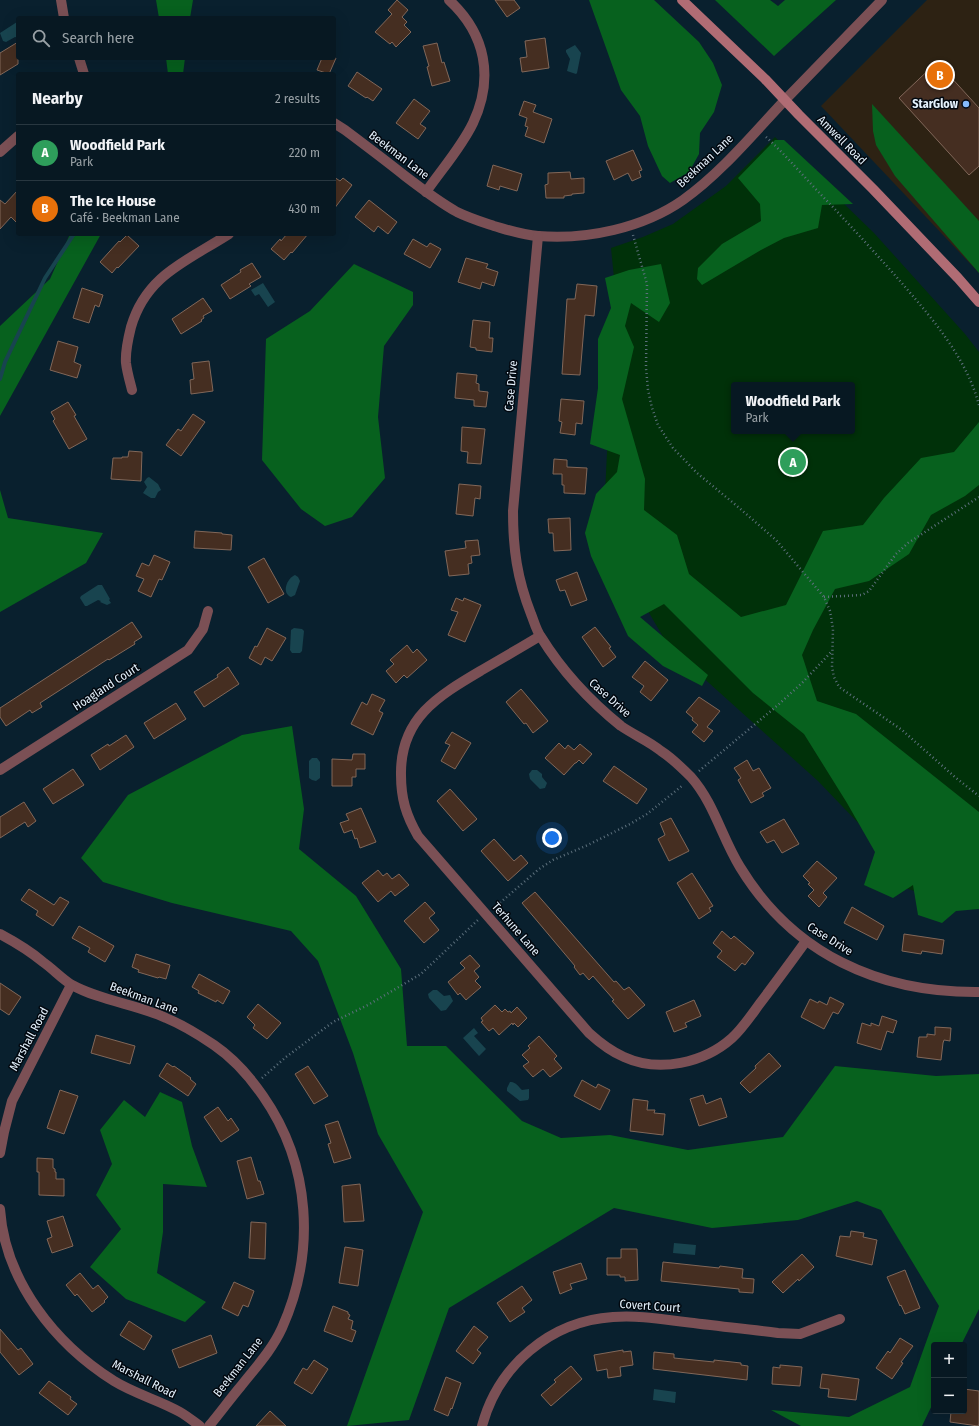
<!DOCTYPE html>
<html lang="en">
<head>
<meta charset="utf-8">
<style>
  body { margin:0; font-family:"Fira Sans Condensed",sans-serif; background:#10212a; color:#f1f3f6 }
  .controls { position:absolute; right:12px; bottom:12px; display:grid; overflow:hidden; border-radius:4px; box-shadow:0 4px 16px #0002 }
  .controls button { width:36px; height:36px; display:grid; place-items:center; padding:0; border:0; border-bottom:1px solid #283740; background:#071822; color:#f1f3f6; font:20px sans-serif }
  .you { position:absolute; left:552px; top:838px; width:14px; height:14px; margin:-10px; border:3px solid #fff; border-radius:50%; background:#1a73e8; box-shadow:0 0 0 6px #1a73e833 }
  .badge { display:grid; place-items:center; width:26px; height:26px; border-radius:50%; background:#0f766e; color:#fff; font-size:13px; font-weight:700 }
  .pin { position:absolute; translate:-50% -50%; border:2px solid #fff; box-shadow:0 1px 4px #0006 }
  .popup { position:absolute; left:731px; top:382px; width:124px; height:52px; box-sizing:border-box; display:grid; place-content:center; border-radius:4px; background:#071822; filter:drop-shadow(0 1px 3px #0005); font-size:13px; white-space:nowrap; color:#98a0a5 }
  .popup b { font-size:15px; color:#f1f3f6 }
  .popup::after { content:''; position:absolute; left:50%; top:100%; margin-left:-8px; border:8px solid transparent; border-top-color:#071822 }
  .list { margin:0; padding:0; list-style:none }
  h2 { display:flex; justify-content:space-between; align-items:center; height:52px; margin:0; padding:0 16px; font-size:17px }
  h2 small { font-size:13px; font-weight:400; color:#98a0a5 }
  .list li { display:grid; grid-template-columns:26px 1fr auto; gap:12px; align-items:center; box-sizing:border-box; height:56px; padding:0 16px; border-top:1px solid #283740 }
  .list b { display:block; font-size:15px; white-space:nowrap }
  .list p { margin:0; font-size:13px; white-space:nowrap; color:#98a0a5 }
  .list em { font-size:13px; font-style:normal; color:#98a0a5 }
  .icon { flex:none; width:22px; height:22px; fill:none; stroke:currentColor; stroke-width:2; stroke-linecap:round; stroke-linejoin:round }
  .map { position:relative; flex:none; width:979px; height:1426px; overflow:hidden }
  .search { position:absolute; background:#071822; box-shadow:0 4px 16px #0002; left:16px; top:16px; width:320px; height:44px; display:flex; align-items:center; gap:10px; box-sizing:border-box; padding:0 14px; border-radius:4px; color:#98a0a5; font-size:15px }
  .panel { position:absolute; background:#071822; box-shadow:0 4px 16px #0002; left:16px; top:72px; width:320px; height:164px; border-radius:4px }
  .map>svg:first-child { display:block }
</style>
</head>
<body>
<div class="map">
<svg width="979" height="1426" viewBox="0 0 979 1426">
  <rect width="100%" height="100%" fill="#09202e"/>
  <polygon fill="#2d2213" points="927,0 979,0 979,273 821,106"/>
  <path fill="#003109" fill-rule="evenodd" d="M775,137l99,96 91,101 14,18v547h-39l-67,-21 16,-23 -71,-74 -149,-134 -66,-113 7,-143 8,-73 -7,-70 32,-11 30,-13 53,-38zM734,385h118v46h-118z"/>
  <g fill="#07611e">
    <polygon points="156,0 193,0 190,18 159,18"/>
    <polygon points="589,0 654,0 699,42 713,63 722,85 714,112 700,133 699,154 689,172 670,183 662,176 648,146 640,116 621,90"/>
    <polygon points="715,0 770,0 778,6 785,0 836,0 774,56"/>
    <polygon points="166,58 185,58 183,74 168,74"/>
    <polygon points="872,104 979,221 979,273 895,176 876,145 873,131"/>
    <polygon points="775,140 784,140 853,204 822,205 818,228 784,238 761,250 702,285 697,279 698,268 722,244 761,221 760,204 738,178"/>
    <polygon points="70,234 101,234 0,416 0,326 50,279"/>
    <polygon points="354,264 413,292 413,305 384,346 378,417 385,478 352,517 325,526 301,509 262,460 266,339 310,311"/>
    <polygon points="661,264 670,303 659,322 631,303 625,326 634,347 622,399 645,479 644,510 677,535 689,574 741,617 786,605 823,531 863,525 884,498 921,458 954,452 979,422 979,485 965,496 931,515 909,554 869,581 835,589 813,630 802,655 817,701 856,714 979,812 979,909 956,911 942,923 918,915 913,885 893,898 864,885 875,852 847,803 804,734 753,693 664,604 640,617 708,675 702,686 663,666 628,636 591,556 585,533 596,494 617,472 620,455 590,444 598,388 598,339 611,308 605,278 629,270"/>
    <polygon points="0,490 8,518 103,533 86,563 0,612"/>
    <polygon points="292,726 304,809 299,849 356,896 401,969 407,1046 446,1046 522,1121 561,1138 610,1135 688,1150 783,1137 835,1066 936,1076 979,1074 979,1309 961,1345 934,1345 934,1401 922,1426 801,1426 771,1410 849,1417 910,1387 939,1306 881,1210 857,1201 798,1220 712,1228 614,1208 449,1308 409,1420 347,1426 423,1212 378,1134 353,1053 318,961 291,931 172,903 103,882 81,858 128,795 242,735"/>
    <polygon points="160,1092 182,1102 192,1146 207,1187 163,1184 163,1232 157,1273 206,1302 185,1322 126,1299 90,1267 121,1229 96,1195 112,1164 100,1130 124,1100 145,1117"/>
  </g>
  <g fill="#18444f">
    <polygon points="17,22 18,38 15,37 6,42 3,41 0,33"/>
    <polygon points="575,45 581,53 577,73 576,74 567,71 570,59 566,52 566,50"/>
    <polygon points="263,283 275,302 268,307 259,294 255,296 251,290"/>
    <polygon points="149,477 158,484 161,490 158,492 155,498 151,498 143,493 147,487 144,482 147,478"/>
    <path d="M295,575l3,2 2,4 -5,14 -4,2c-10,-4 -4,-19 4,-22z"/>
    <polygon points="98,585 102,585 110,599 109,600 111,603 107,605 100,602 101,601 98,600 87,606 85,606 80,598 81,596"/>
    <polygon points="294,628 302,629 304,631 302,651 300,653 292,653 290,650 291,630"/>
    <polygon points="312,758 317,758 320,762 320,778 316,781 312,780 309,778 309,761"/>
    <polygon points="532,770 537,770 542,774 542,777 547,783 545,788 540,789 530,779 529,774"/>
    <polygon points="433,990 437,990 444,996 450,995 453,1001 446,1010 441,1011 429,998 428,994"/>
    <polygon points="474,1028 478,1033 474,1036 486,1049 479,1056 463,1038"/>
    <path d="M510,1082c5,-1 9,5 12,8l7,-1v9l-1,2 -8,1 -13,-10v-3z"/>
    <polygon points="674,1243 696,1245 695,1255 673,1253"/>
    <polygon points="654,1389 676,1392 675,1403 653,1400"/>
  </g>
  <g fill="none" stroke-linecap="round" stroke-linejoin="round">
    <polyline stroke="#18444f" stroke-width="4" points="0,379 5,362 45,278 74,234"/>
  </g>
  <g fill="#452e21" stroke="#816759">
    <polygon points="397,0 408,10 402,17 407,22 404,25 411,32 396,47 392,42 390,44 375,32 392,14 388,10"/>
    <polygon points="495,0 514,0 520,8 507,17"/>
    <polygon points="545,38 549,68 522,72 520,58 527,57 525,41"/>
    <polygon points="18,42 18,64 0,75 0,53"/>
    <polygon points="437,43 442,63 444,62 450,81 432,86 427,67 429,66 423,46"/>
    <polygon points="322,58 336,58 329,74 317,70"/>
    <polygon points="937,62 979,108 979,166 969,175 899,98"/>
    <polygon points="357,72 382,89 373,101 367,97 366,98 348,86"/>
    <polygon points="414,99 430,111 420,124 426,128 418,139 396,123"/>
    <polygon points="524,101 536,105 533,112 552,119 544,143 525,136 528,127 525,126 527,118 519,115"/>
    <polygon points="633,150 642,170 639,171 641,177 632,181 628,173 614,180 606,161"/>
    <polygon points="493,165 522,174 517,191 500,186 499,190 487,186"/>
    <polygon points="570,172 571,179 584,178 584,193 572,194 572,195 564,196 564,198 546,198 545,185 548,184 548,173"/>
    <polygon points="334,177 340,181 343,178 352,185 334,209"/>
    <polygon points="18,190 18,224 11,217 0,229 0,200 5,204"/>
    <polygon points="369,200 397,222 388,234 378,226 374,232 355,217"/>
    <polygon points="287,234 308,234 292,253 291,252 284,260 271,249 280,239 281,241"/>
    <polygon points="127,235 139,246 118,268 117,267 112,273 100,262 119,241 120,242"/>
    <polygon points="413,239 427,247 430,243 441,249 430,268 404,254"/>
    <polygon points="466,258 488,264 486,268 498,272 494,286 482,282 480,289 458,282"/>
    <polygon points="252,263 261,277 249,284 251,286 230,299 221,285 241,272 240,270"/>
    <polygon points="577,284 597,286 594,316 585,315 580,375 562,374 567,299 575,299"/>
    <polygon points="82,288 103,295 99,307 95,305 89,323 73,318"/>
    <polygon points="203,298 212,311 203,316 204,318 201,320 202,321 181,334 172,319"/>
    <polygon points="473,320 490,322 489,338 493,338 492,352 476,350 476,348 470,347"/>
    <polygon points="58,341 78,347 74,362 81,365 77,378 50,370"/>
    <polygon points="209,361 213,391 191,394 190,380 194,379 192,363"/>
    <polygon points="457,373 477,375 476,383 479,384 479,391 488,392 486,407 474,406 474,400 455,398"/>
    <polygon points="561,399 584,401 582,424 576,423 575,435 560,433 562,422 559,421"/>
    <polygon points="68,402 76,415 74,416 87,439 69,449 53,421 55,419 51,412"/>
    <polygon points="193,414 205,422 181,456 166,445 178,429 181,431"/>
    <polygon points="462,427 485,429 481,464 467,463 468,452 461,451"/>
    <polygon points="129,451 142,452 141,481 111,479 113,458 122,458 122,457 128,457"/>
    <polygon points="554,459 567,460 567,467 587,468 585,494 564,493 564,485 562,485 562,474 553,474"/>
    <polygon points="459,484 481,486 480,499 475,498 473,516 456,514"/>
    <polygon points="570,518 571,550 554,551 553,533 549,533 548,519"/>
    <polygon points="195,531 222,533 222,534 232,535 231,550 194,548"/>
    <polygon points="478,540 480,555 471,556 472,563 468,564 469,574 449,576 445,551 466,548 465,541"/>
    <polygon points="154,555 170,562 162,580 159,579 151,597 138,591 144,579 136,576 142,563 149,566"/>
    <polygon points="264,558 284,594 268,603 248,567"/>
    <polygon points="577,572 587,600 571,606 565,590 560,591 556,580"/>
    <polygon points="456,598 463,601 464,598 481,605 465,642 448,635 458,612 451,610"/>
    <polygon points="132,622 142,637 134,642 135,644 109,660 108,659 40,703 42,707 32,713 30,710 6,726 0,717 0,708"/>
    <polygon points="595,627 611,647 609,648 616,657 603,667 582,637"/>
    <polygon points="267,628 286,638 272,661 265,657 261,665 249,658 255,646 257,647"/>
    <polygon points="407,645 413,653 417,649 427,660 407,678 404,675 396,683 386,671 394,664 390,660"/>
    <polygon points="645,661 668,680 651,701 640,692 644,686 632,677"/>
    <polygon points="228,667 239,684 204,707 194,692 218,677 217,675"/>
    <polygon points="521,689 548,721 533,733 526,723 524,724 506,702"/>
    <polygon points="372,694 385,700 379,711 383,713 373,735 351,724 362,702 367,705"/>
    <polygon points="699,697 720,711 707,727 713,731 704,742 692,732 698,725 692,720 693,718 686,712"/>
    <polygon points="176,703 186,719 154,739 144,723"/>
    <polygon points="452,732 471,743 455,769 441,761 450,745 445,743"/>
    <polygon points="126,735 134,747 100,770 91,755 108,744 109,746"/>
    <polygon points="559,743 565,749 568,745 574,750 580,744 592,754 583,764 579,760 576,763 575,763 564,775 545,758"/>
    <polygon points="353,754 365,754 365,769 356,769 356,777 352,777 352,786 332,786 332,759 352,760"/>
    <polygon points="747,760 753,771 759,768 771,788 762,793 764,796 751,803 738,780 741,778 734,768"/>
    <polygon points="614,766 647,789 637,804 603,781"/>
    <polygon points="73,769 84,785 53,804 43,789"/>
    <polygon points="450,789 477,819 463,831 437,801"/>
    <polygon points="24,802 36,821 28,827 25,822 0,838 0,817"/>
    <polygon points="361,808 376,842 360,848 357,838 355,839 352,830 344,833 340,823 349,820 346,814"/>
    <polygon points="671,818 689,851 669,861 658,839 665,835 660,823"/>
    <polygon points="784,819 799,844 782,853 774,840 767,843 760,832"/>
    <polygon points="494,839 514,861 521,855 528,863 508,881 481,851"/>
    <polygon points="817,861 837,878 823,893 827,897 819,907 808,896 814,890 808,884 810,883 803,876"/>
    <polygon points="378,870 383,876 387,873 392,879 399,874 409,885 395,896 391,891 378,902 362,883"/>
    <polygon points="692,873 713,906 709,908 711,911 699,919 677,883"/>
    <polygon points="29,889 54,905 60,897 69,902 53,926 36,915 38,911 21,900"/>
    <polygon points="535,892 614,982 616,981 624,990 629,987 645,1005 628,1019 612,1001 614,1000 593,976 589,980 583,973 580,975 574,967 575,966 522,903"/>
    <polygon points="425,902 435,913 429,918 439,930 424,943 404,921"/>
    <polygon points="852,907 884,926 877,940 844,923"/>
    <polygon points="79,926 114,946 105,962 88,952 90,948 72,938"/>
    <polygon points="722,931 731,939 734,936 754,953 745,965 742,963 735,971 717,957 722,951 713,943"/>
    <polygon points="904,934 944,940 942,954 922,951 921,954 902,951"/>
    <polygon points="136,954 170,965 166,979 159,977 158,978 138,972 139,970 132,967"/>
    <polygon points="470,955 480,966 474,971 479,977 475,981 481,987 466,1000 460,993 458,995 448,982 465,968 460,963"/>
    <polygon points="199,974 230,991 223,1004 217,1000 216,1002 198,993 199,991 192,987"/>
    <polygon points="0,983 21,997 9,1015 0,1009"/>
    <polygon points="830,997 844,1004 838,1014 833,1012 824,1029 801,1017 810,999 818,1003 819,1001 827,1005"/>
    <polygon points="694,1000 701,1016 685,1023 687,1027 674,1032 666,1012"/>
    <polygon points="258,1004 281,1023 267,1039 253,1028 255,1025 247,1017"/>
    <polygon points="495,1005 502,1012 505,1009 508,1012 510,1011 511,1013 517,1007 527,1018 518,1027 514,1023 513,1025 512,1023 499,1035 493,1028 489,1031 481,1022 483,1021 481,1018"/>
    <polygon points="882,1016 897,1021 893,1033 887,1031 881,1050 857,1043 862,1023 871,1026 871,1023 879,1026"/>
    <polygon points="935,1027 951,1028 950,1041 944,1040 943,1043 941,1060 917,1057 919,1037 927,1037 927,1034 935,1035"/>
    <polygon points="96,1035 135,1046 130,1064 91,1053"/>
    <polygon points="539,1036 557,1056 554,1059 562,1068 550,1077 543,1069 533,1077 523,1066 529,1062 522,1055 530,1048 528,1046"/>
    <polygon points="769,1053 781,1066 750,1093 740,1083 756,1068 755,1066"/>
    <polygon points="167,1063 173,1067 174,1066 191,1078 190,1079 196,1084 188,1096 159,1076"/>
    <polygon points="308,1066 328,1096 314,1104 295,1074"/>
    <polygon points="582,1080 596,1088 598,1084 610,1090 600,1110 574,1096"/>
    <polygon points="60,1090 78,1096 64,1134 47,1128"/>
    <polygon points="703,1095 706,1104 721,1098 727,1117 699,1126 690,1099"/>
    <polygon points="633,1099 648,1101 647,1110 655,1110 654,1113 665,1114 663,1135 630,1131"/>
    <polygon points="218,1107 228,1121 231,1118 239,1130 221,1142 204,1117"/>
    <polygon points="338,1121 351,1158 334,1163 328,1144 331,1143 325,1125"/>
    <polygon points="251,1157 258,1181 260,1181 264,1194 247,1199 237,1161"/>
    <polygon points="37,1158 53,1159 53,1168 55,1169 55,1172 56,1172 56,1179 64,1179 64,1196 39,1195 39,1172 37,1172"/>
    <polygon points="360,1184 364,1221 344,1222 342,1186"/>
    <polygon points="63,1216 73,1246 52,1253 47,1239 52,1237 47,1221"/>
    <polygon points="251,1222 266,1223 265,1259 249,1258"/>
    <polygon points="851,1231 864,1233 863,1237 877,1240 872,1265 836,1256 840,1236 850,1237"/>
    <polygon points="345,1247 363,1250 358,1286 339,1283"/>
    <polygon points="621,1249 637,1249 638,1280 625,1281 625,1277 620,1277 620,1275 607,1275 607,1258 621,1258"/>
    <polygon points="802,1254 814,1267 799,1281 798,1279 783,1293 772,1282"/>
    <polygon points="663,1262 719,1268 720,1266 743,1269 742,1278 754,1279 753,1293 739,1292 739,1289 661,1281"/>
    <polygon points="581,1263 587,1279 570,1284 572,1289 560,1294 553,1272"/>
    <polygon points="905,1270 920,1308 905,1314 901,1305 900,1306 887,1277"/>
    <polygon points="80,1273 93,1289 98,1285 108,1297 104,1301 105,1302 92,1312 77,1294 75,1296 66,1285"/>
    <polygon points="234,1282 254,1291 248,1307 243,1305 238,1316 222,1308"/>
    <polygon points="522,1286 532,1300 522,1308 525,1312 510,1322 497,1303"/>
    <polygon points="333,1306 348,1312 348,1314 350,1315 348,1319 353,1321 351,1329 356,1331 352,1342 324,1331"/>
    <polygon points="129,1321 152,1336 144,1350 120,1335"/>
    <polygon points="474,1326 488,1337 477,1350 481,1353 473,1364 456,1351"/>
    <polygon points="0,1329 18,1350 21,1348 33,1364 19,1375 0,1352"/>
    <polygon points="211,1335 217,1353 179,1368 172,1350"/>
    <polygon points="900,1338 913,1346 901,1362 903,1363 892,1379 876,1368 888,1351 890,1353"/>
    <polygon points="623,1350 623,1352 631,1351 633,1365 620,1367 621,1376 608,1378 607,1369 597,1371 594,1355"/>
    <polygon points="654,1352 674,1354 674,1358 714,1362 714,1360 741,1363 741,1365 748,1366 747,1380 653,1369"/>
    <polygon points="314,1360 328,1369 312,1394 294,1383 303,1368 307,1370"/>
    <polygon points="780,1365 802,1367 800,1386 772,1384 773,1367 780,1368"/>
    <polygon points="571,1366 582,1379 551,1406 541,1395 556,1382 554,1380"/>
    <polygon points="822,1374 859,1379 856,1400 828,1397 829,1389 820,1388"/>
    <polygon points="446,1377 461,1383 452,1409 451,1408 448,1416 434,1410"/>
    <polygon points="49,1381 71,1397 70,1399 77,1404 68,1415 39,1393"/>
    <polygon points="964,1389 979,1391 979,1424 978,1426 950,1422 951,1412 964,1411"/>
    <polygon points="270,1411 286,1426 256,1426"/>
  </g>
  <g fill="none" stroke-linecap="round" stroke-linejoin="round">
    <g stroke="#5d707d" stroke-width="2.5" stroke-dasharray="1 3" stroke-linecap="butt">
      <path d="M766,137c23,21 43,46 65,68 25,27 51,55 75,83 30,35 61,72 73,117"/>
      <polyline points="633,235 647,284 646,368 648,390 652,408 658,425 673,448 697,473 737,506 776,540 824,597 830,611 833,629 832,667 834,677 839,687 902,730 956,778 979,796"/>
      <polyline points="824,597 862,595 869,591 896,554 908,543 979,497"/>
      <polyline points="699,771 778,705 803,682 832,651"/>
      <polyline points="494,908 539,869 553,860 588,845 630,824 647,814 683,785"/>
      <polyline points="262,1078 286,1057 333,1022 368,1005 421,974 478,920"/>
    </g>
    <g stroke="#7b5055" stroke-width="10">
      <polyline points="61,0 64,18"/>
      <polyline points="79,58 84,74"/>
      <path d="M334,123l11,7c20,15 40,30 60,46 17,13 34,26 52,36 12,6 25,10 37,14 14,4 29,9 44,10 49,4 105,-8 145,-36 38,-27 70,-66 102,-100"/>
      <polyline points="0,152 18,136"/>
      <path d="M426,192c15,-22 35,-44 47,-69 21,-45 13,-89 -24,-123"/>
      <path d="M538,236l-25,275c0,38 4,67 18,103 3,7 5,16 10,23 21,34 49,64 80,89 13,9 28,15 40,25 11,7 21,17 30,26 23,26 31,61 49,90 53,87 139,126 239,125"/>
      <path d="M132,390c-2,-8 -5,-18 -6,-27 -1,-12 2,-24 5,-36 15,-52 56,-66 98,-93"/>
      <path d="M540,636c-20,12 -39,23 -58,34 -44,26 -82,48 -81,105 0,24 5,40 17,61l171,197c11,10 21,18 35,24 35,16 80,6 108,-19 11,-10 20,-24 29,-36 15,-20 30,-40 45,-61"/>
      <polyline points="0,770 188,650 203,629 208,611"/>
      <path d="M0,934c15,8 30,17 43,28 10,7 19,17 29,23 29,16 64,19 94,33 17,7 33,17 48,27 19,13 36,32 49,51 48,69 53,156 19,232 -10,22 -26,39 -41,58 -11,13 -21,27 -32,40"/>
      <polyline points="0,1153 4,1132 12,1101 71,985"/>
      <path d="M0,1209c5,72 55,135 114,172 21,13 45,19 66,31 7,4 13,9 20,14"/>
      <path d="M482,1426c16,-60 68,-105 131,-109 24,-2 48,2 72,5 31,4 62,7 93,11l22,1 40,-15"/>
    </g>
    <polyline stroke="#7b5055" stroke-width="10" points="785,100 882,0"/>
    <polyline stroke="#b06c74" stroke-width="10" points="682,0 765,79 799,115 873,189 958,278 979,302"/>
  </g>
  <circle fill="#86bbfb" stroke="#02080f" stroke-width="1.5" cx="966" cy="104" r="4"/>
  <g text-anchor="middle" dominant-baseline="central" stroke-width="3" stroke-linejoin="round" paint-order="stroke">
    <g font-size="12" font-weight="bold" fill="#e4f1fc" stroke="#02080f" text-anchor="end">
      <text x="958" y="104">StarGlow</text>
    </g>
    <g font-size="12" fill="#e4f1fc" stroke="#02080f">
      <text transform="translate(842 140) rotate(45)">Amwell Road</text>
      <text transform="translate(399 155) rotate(37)">Beekman Lane</text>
      <text transform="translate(705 161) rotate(-43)">Beekman Lane</text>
      <text transform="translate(511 386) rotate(-85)">Case Drive</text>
      <text transform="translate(106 687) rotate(-33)">Hoagland Court</text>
      <text transform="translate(610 698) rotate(42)">Case Drive</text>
      <text transform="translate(516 929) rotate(49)">Terhune Lane</text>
      <text transform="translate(830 939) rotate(32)">Case Drive</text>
      <text transform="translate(144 998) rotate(20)">Beekman Lane</text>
      <text transform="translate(29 1039) rotate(-62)">Marshall Road</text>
      <text transform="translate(650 1306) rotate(4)">Covert Court</text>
      <text transform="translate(238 1367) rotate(-52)">Beekman Lane</text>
      <text transform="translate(144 1379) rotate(27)">Marshall Road</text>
    </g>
  </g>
</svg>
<div class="controls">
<button>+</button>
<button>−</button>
</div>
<div class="you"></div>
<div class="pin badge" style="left:793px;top:462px;background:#2e9e5b">A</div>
<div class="popup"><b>Woodfield Park</b>Park</div>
<div class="pin badge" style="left:940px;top:75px;background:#e8710a">B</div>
<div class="search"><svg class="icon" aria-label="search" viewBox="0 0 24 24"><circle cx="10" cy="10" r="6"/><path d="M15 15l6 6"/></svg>Search here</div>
<section class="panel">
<h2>Nearby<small>2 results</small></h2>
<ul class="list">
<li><span class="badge" style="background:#2e9e5b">A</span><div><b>Woodfield Park</b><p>Park</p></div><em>220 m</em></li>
<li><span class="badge" style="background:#e8710a">B</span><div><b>The Ice House</b><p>Café · Beekman Lane</p></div><em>430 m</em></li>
</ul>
</section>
</div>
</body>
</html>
